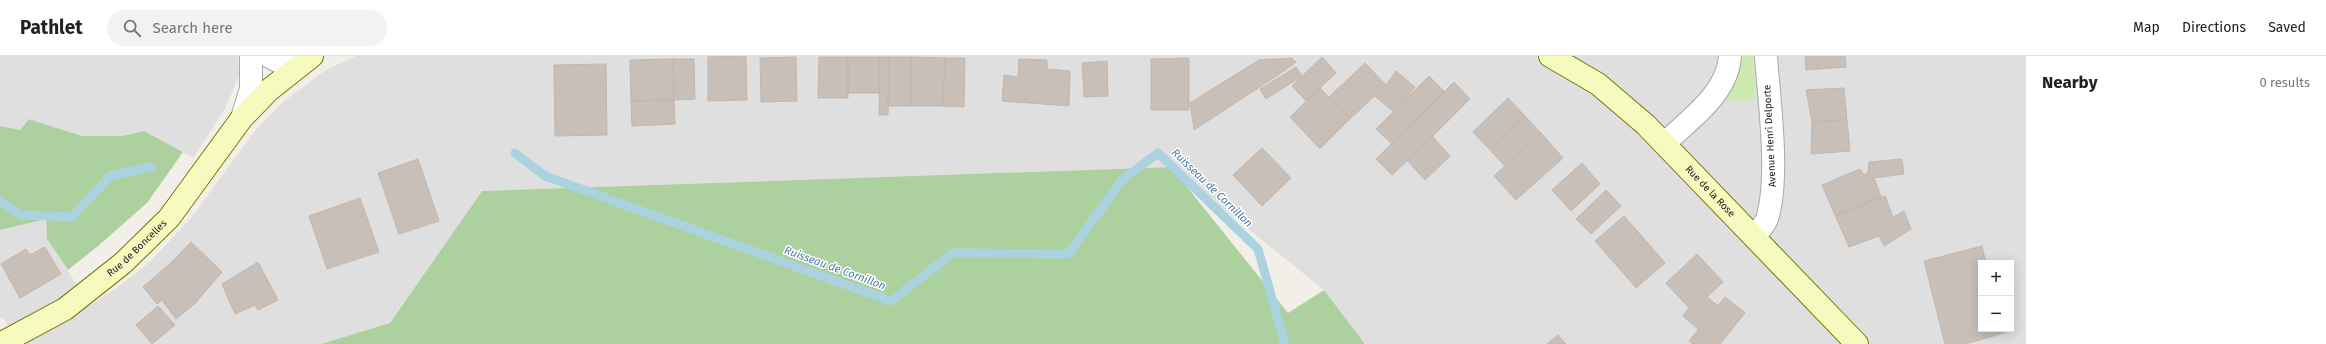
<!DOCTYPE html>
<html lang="en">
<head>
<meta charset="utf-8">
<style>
  body { margin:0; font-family:"Fira Sans",sans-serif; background:#f2f2f2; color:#202124 }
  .controls { position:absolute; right:12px; bottom:12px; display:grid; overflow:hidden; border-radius:0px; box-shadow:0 2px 10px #0003 }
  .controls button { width:36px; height:36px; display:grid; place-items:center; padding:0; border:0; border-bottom:1px solid #e0e0e0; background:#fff; color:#202124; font:20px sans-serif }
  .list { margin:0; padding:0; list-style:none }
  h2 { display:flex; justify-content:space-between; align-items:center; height:52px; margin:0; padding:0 16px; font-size:17px }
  h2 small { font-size:13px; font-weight:400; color:#757577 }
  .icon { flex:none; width:22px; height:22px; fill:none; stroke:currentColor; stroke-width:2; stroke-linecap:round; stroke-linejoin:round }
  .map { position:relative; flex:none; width:2026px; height:288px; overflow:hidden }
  header { display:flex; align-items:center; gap:24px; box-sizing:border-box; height:56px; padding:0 20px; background:#fff; border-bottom:1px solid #e0e0e0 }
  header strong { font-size:19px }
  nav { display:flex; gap:22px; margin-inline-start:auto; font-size:14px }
  .search { width:280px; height:36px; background:#f2f2f2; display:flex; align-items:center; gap:10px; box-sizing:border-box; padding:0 14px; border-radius:22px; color:#757577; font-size:15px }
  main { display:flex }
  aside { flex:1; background:#fff }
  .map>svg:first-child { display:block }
</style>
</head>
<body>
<header>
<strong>Pathlet</strong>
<div class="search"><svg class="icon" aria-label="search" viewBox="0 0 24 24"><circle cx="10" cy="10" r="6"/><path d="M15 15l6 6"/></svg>Search here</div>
<nav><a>Map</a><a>Directions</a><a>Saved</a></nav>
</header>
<main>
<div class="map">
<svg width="2026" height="288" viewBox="0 0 2026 288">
  <rect width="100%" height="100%" fill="#f2efe9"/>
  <g fill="#e0dfdf" fill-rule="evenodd">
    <polygon points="0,0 238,0 239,19 225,53 193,102 144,75 122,80 82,80 30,63 20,74 0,70"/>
    <path d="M356,0h1670v288h-661l-41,-54 -153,-123 -689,24 -92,132 -69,21h-302l-16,-27 -3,2v-89l46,-11 1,20 43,66 24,-15 37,-29 40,-43 63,-86 30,-31 42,-31zM1981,207h30v66h-30z"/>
  </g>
  <polygon fill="#cdebb0" points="1739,0 1753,0 1756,43 1724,46 1735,27"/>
  <g fill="#add19e">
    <polygon points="29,63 82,80 122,80 144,75 183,96 147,147 98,190 68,214 47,183 46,163 0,174 0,70 20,74"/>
    <polygon points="1171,111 1288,257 1324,234 1365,288 321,288 390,267 482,135"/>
  </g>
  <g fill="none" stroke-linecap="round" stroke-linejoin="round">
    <g stroke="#aad3df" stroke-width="9">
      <polyline points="515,97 545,120 891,245 953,197 1068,198 1123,123 1158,97 1258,193 1285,288"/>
      <polyline points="0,145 22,159 72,161 110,120 151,111"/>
    </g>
  </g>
  <g fill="#c7bfb8" stroke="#c4b6ab">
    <polygon points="746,0 747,44 708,45 708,1"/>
    <polygon points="1805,0 1845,0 1846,11 1806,14"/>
    <polygon points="796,1 797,45 761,46 760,2"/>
    <polygon points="819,1 848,1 848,42 818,42"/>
    <rect x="848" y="1" width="32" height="36"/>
    <polygon points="880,1 889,1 888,59 879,59"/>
    <polygon points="889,1 911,1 911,50 888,50"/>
    <polygon points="911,1 945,2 943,50 911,50"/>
    <polygon points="1322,1 1336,17 1306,45 1292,30"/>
    <polygon points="945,2 965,2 964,51 943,50"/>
    <polygon points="1189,2 1189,54 1151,54 1151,3"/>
    <polygon points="1292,2 1296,6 1278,19 1194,74 1190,47 1259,4"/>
    <polygon points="673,3 694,3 695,43 674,44"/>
    <polygon points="673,3 674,44 631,45 630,4"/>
    <polygon points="1019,3 1047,4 1047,13 1070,15 1069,50 1002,45 1004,19 1018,21"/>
    <polygon points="1107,5 1108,40 1084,41 1082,7"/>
    <polygon points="1365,7 1386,29 1350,63 1329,41"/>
    <polygon points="606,8 607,79 555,80 554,9"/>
    <polygon points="1296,11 1302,20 1266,43 1260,33"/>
    <polygon points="1396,15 1415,31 1394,56 1375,40 1386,29"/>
    <polygon points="1429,20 1444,35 1392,88 1376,73"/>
    <polygon points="1454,26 1470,43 1439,74 1423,57"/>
    <polygon points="1320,32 1350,63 1320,93 1290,61"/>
    <polygon points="1844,32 1847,64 1812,66 1806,34"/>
    <polygon points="1508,42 1525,60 1490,94 1473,76"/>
    <polygon points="674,44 675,68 632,70 631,45"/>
    <polygon points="1423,57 1439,74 1392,119 1376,103"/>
    <polygon points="1525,60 1541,77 1506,111 1490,94"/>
    <polygon points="1847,64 1850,95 1811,98 1812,66"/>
    <polygon points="1541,77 1563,102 1516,144 1494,120"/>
    <polygon points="1432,80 1450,100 1425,124 1407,104"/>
    <polygon points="1262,92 1291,122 1262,150 1233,119"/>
    <polygon points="418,103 439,165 399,178 378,117"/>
    <polygon points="1902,103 1904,118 1874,122 1881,141 1835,159 1822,129 1860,113 1864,119 1868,116 1869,106"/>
    <polygon points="1582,107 1600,128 1571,155 1552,134"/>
    <polygon points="1606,134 1621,150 1591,178 1576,163"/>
    <polygon points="1885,140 1893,161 1904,155 1911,173 1884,190 1879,180 1849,191 1835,159"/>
    <polygon points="360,142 379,196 327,213 309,160"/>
    <polygon points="1624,160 1638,176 1609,201 1595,185"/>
    <polygon points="1638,176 1654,194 1625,219 1609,201"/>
    <polygon points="191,186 222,216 197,245 182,228 187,223 172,206"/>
    <polygon points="1982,190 1986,207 1981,207 1981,273 2003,273 2004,277 1965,288 1945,288 1924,205"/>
    <polygon points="45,191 61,218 20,242 1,208 26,193 30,199"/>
    <polygon points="1654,194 1665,207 1636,232 1625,219"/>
    <polygon points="1697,198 1723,226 1707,241 1718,250 1698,273 1683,260 1689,252 1666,227"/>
    <polygon points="172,206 187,223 182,228 198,245 176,263 162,244 157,248 143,231"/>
    <polygon points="258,206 278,244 258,254 255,249 235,258 222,228"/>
    <polygon points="1725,241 1745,257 1720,288 1693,288 1689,285"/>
    <polygon points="158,250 175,269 152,288 136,269"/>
    <polygon points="1558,279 1566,288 1547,288"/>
  </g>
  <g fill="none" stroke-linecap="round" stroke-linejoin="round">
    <defs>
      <g id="street">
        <polyline points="268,0 293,13 294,0"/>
        <polyline points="242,62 251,33 251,0"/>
        <path d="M1665,87c25,-24 63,-50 65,-87"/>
        <path d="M1754,180c5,-5 10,-10 13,-17 13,-42 2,-118 -1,-163"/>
      </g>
      <g id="secondary">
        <path id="s1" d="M1550,0l48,28 48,41 211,219"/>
        <path id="s2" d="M0,288l65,-35 58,-46 46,-45 73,-100 27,-28 43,-34"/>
      </g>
    </defs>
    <use href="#street" stroke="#a9a9a9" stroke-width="24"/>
    <use href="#secondary" stroke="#707d05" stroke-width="24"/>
    <use href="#street" stroke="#fff" stroke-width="22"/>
    <use href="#secondary" stroke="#f7fabf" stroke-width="22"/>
  </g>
  <g text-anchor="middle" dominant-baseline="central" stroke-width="3" stroke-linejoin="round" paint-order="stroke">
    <g font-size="10" fill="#222" stroke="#fff">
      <text transform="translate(1770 80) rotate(-93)">Avenue Henri Delporte</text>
      <text stroke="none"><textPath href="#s1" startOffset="211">Rue de la Rose</textPath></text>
      <text stroke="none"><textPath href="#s2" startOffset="168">Rue de Boncelles</textPath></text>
    </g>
    <g font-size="11" font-style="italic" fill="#4a7aab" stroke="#fff">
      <text transform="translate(1212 132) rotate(44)">Ruisseau de Cornillon</text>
      <text transform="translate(835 212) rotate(20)">Ruisseau de Cornillon</text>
    </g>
  </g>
</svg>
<div class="controls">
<button>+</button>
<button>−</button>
</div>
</div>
<aside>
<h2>Nearby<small>0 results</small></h2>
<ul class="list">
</ul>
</aside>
</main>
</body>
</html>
